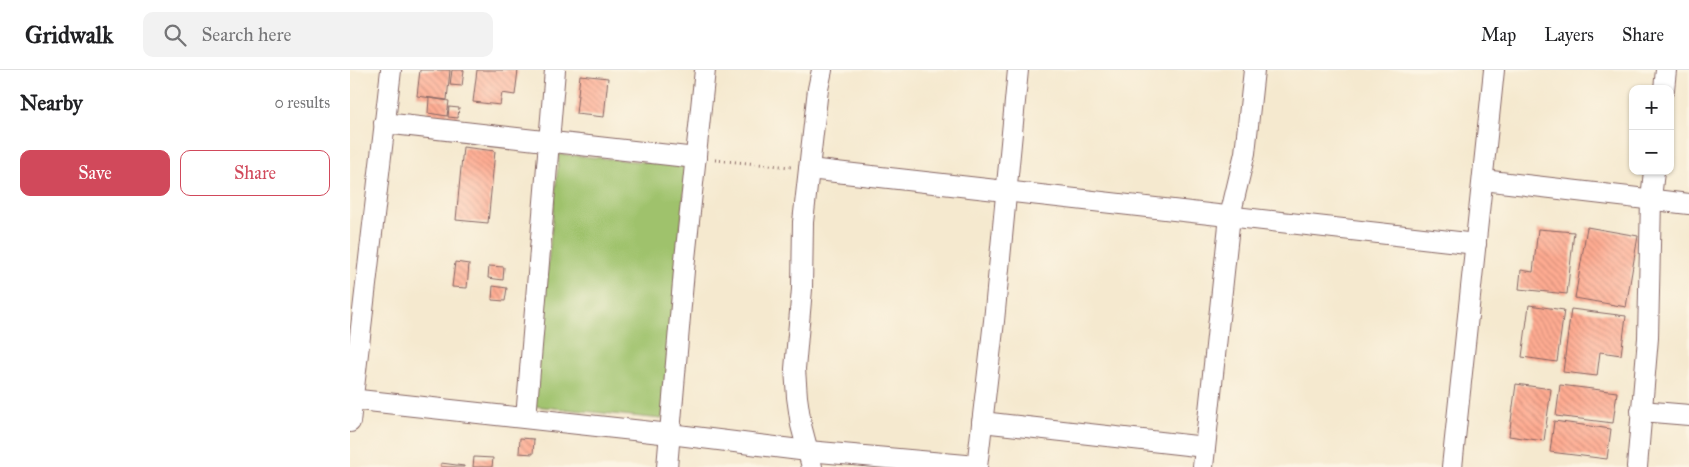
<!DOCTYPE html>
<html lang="en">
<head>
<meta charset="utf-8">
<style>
  body { margin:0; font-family:"IM FELL Great Primer",serif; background:#f2f2f2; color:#202124 }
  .controls { position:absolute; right:15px; top:15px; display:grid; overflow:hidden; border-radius:10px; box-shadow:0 1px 4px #0004 }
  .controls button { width:45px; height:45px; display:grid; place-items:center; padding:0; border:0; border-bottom:1px solid #e0e0e0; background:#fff; color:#202124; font:25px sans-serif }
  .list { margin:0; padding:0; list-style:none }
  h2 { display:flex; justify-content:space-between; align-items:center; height:65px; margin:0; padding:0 20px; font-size:21px }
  h2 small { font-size:16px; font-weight:400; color:#757577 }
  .actions { display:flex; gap:10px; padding:15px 20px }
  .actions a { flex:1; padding:11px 0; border:1px solid #d1495b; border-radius:10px; text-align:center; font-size:18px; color:#d1495b }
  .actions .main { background:#d1495b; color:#fff }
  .icon { flex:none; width:28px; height:28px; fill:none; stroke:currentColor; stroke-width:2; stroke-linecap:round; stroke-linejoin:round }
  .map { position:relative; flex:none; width:1339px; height:397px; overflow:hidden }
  header { display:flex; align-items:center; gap:30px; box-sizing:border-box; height:70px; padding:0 25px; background:#fff; border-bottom:1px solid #e0e0e0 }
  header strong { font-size:24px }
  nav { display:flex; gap:28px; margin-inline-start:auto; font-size:18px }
  .search { width:350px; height:45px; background:#f2f2f2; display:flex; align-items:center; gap:12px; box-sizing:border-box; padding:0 18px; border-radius:10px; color:#757577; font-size:19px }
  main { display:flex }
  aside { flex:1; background:#fff }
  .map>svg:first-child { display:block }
</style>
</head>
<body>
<header>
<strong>Gridwalk</strong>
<div class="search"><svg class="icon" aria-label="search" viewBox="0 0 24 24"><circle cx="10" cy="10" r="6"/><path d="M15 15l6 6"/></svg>Search here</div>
<nav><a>Map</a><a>Layers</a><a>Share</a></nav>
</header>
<main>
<aside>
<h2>Nearby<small>0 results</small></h2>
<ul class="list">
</ul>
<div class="actions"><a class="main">Save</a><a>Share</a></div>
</aside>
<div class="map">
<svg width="1339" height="397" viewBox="0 0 1339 397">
  <defs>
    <pattern id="building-back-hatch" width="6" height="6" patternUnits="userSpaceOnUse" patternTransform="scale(1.25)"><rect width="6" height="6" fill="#ffac92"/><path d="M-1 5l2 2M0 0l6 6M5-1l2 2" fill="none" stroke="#d08b77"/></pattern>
  </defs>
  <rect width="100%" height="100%" fill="#fcf5e5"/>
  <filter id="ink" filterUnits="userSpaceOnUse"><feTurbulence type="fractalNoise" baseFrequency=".02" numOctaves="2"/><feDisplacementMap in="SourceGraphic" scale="10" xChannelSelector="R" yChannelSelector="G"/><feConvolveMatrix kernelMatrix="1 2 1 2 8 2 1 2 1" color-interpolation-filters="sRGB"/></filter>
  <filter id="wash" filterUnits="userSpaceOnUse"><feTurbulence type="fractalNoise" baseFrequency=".0096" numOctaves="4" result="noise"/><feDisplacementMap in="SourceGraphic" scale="20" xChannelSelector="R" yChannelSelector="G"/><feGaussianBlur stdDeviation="1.12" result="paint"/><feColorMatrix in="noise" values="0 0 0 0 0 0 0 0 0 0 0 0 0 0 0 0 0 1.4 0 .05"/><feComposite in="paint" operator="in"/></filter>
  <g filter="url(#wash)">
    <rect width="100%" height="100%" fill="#f5e9cf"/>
    <polygon fill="#9fc26c" stroke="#74704c" points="209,84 337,96 312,349 184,336"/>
    <g id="blocks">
      <g fill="url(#building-back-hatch)">
        <polygon points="70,0 100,0 97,30 67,26"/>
        <polygon points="102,0 114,0 112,16 100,15"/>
        <polygon points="127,0 168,0 165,25 152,23 150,35 123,32"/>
        <polygon points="230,5 258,8 254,47 226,44"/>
        <polygon points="79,28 99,31 97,46 78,43"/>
        <polygon points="99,37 109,38 108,48 98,47"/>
        <polygon points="113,77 145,81 138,153 106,150"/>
        <polygon points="1237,157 1288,166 1276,237 1225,228"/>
        <polygon points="1188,159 1224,162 1217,224 1169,219 1171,200 1183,202"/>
        <polygon points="105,192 119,194 117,218 102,217"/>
        <polygon points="139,196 154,197 153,210 138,208"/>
        <polygon points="143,216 157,218 155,231 142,230"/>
        <polygon points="1179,235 1214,240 1207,292 1172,287"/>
        <polygon points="1221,239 1276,246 1271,285 1250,282 1247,306 1213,302"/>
        <polygon points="1166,314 1201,319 1194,371 1159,366"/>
        <polygon points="1210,315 1267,322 1263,353 1206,346"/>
        <polygon points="1204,351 1261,359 1257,389 1200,382"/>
        <polygon points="170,368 184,369 183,384 169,383"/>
        <polygon points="124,387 143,388 142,397 123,397"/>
        <polygon points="91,393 114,396 114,397 91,397"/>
      </g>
    </g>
  </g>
  <g filter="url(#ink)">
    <use href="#blocks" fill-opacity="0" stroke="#866664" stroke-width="1"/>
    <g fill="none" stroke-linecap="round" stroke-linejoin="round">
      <defs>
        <g id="minor">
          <polyline points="1314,19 1316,0"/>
          <polyline points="34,53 346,88"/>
          <polyline points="459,99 1126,174"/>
          <polyline points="1133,110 1339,134"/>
          <polyline points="0,329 320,364 458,381 627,396"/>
          <polyline points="1291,341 1339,345"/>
          <polyline points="176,348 205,0"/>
          <polyline points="0,352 41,0"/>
          <polyline points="632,352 855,377"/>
          <polyline points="317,397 335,189 355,0"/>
          <polyline points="462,397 451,355 447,327 445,299 452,219 453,152 468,19 472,0"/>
          <polyline points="627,397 644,251 668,0"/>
          <polyline points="853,397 880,146 895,83 904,0"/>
          <polyline points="1102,397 1144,0"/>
          <polyline points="1287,397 1298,268 1301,129 1304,101"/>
        </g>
      </defs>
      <use href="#minor" stroke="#866664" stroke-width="22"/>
      <polyline stroke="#866664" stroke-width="3" stroke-dasharray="1 4" stroke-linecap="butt" points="365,90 441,97"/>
      <use href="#minor" stroke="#fff" stroke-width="20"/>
    </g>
  </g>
</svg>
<div class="controls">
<button>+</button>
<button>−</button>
</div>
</div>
</main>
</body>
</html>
